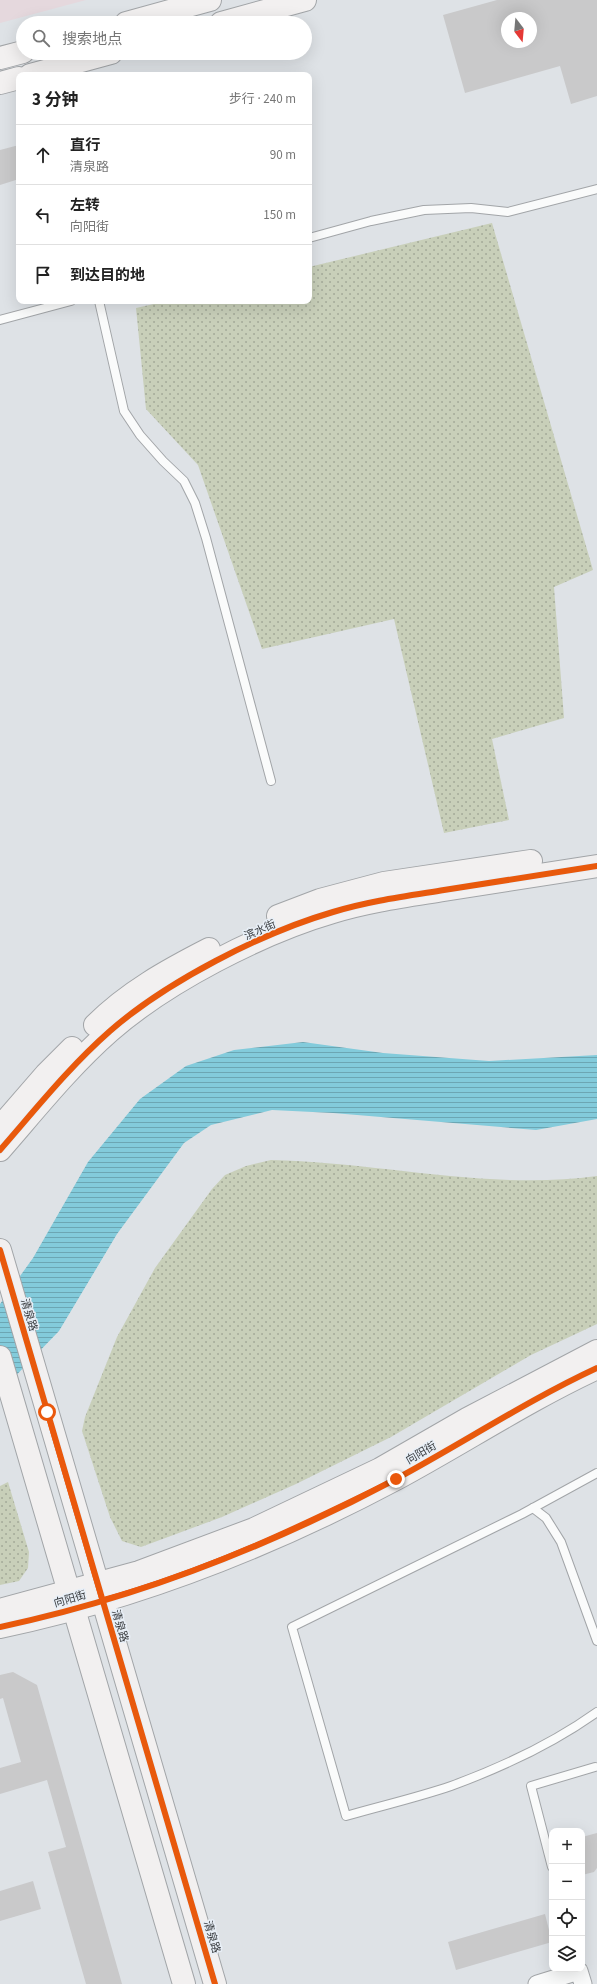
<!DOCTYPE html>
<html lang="zh">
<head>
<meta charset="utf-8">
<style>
  body { margin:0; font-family:"Source Sans 3","Noto Sans SC",sans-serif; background:#f2f2f2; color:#222 }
  .controls { position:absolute; right:12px; bottom:12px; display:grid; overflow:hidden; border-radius:8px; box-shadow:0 4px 16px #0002 }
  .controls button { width:36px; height:36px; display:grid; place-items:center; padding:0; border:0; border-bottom:1px solid #e0e0e0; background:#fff; color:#222; font:20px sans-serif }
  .compass { position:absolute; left:501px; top:12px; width:36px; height:36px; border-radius:50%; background:#fff; box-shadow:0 4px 16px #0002; rotate:164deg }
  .stop { position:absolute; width:12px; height:12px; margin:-9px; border:3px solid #ea580c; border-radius:50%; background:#fff }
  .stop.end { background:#ea580c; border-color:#fff; box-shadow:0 1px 4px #0008 }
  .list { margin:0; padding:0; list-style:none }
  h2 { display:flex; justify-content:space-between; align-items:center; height:52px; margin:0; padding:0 16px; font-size:17px }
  h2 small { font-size:13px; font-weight:400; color:#767676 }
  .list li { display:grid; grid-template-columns:26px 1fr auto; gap:12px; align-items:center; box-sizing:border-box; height:60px; padding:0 16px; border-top:1px solid #e0e0e0 }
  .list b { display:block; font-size:15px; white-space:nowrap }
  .list p { margin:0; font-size:13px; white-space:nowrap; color:#767676 }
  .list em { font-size:13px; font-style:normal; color:#767676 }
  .icon { flex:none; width:22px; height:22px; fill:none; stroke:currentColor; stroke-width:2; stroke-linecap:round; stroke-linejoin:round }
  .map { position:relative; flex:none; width:597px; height:1984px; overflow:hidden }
  .search { position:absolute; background:#fff; box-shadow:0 4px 16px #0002; left:16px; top:16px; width:296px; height:44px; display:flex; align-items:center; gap:10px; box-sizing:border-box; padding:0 14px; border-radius:22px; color:#767676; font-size:15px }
  .panel { position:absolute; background:#fff; box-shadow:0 4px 16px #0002; left:16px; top:72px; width:296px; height:232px; border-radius:8px }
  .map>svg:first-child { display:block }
</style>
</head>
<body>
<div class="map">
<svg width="597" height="1984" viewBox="0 0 597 1984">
  <defs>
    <pattern id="park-dots" width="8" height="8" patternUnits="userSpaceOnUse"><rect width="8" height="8" fill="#c8cfb9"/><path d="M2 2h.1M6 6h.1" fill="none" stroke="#a3a998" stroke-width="1.8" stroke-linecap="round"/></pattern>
    <pattern id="water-rules" width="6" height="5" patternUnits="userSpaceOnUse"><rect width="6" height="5" fill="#83cbdb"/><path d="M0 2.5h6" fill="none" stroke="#6ca6b3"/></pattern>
  </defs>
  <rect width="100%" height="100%" fill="#dee2e6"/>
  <polygon fill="#e5d8dd" points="0,0 86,0 0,23"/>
  <g fill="url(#park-dots)">
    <polygon points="492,223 593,570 554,587 564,718 492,739 509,820 444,833 394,619 262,649 198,465 146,409 136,308 167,301 309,301 309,267"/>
    <path d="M271,1160c108,2 218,31 326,16v148l-66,31 -140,82 -95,47 -74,33 -81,30 -19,-6 -12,-24 -28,-86 3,-14 32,-80 38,-69 57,-79 13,-14 21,-9z"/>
    <polygon points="8,1482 29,1552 28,1568 19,1581 0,1585 0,1486"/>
  </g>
  <polygon fill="url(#water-rules)" points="303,1042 383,1053 489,1061 597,1055 597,1119 536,1130 333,1113 272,1110 211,1125 184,1143 117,1234 59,1331 0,1392 0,1304 33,1258 88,1162 140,1099 186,1066 234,1050"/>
  <g fill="#c9c9ca" fill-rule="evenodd">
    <path d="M497,0h100v96l-26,8 -11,-38 -95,27 -22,-78zM507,18h24v24h-24z"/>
    <polygon points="19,145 19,179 0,185 0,150"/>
    <polygon points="13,1672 37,1685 122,1984 86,1984 48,1852 66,1847 47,1780 0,1794 0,1768 21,1762 3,1698 0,1699 0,1675"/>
    <polygon points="597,1833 597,1868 594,1872 582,1875 582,1837"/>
    <polygon points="33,1881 41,1909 0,1921 0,1891"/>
    <polygon points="545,1914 552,1942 456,1970 448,1942"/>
  </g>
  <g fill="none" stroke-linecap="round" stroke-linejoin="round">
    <defs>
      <g id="lane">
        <polyline points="309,238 371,221 424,210 471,208 508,212 597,189"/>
        <polyline points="99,301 124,411 140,435 163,461 184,481 195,503 206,538 271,781"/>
        <polyline points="0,320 71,301"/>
        <path d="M597,1473l-75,41 -230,113 54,189c34,-10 70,-18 105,-30 49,-18 104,-44 146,-74"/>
        <polyline points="533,1508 546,1518 561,1542 597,1641"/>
        <polyline points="552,1867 531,1786 595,1767"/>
      </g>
      <polyline id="street" points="537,1984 579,1971 583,1984"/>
      <g id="secondary">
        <polyline points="126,23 210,0"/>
        <polyline points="221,23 305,0"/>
        <polyline points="0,58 23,52"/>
        <polyline points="30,75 111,53"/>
        <polyline points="0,83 19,78"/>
        <polyline points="278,916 320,900 384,883 531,861"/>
        <path d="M95,1025c33,-33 73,-55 114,-76"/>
        <polyline points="0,1127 46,1074 72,1048"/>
        <path d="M0,1150c35,-40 69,-83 110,-119 56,-49 151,-98 223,-119 36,-11 74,-16 111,-22 51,-8 102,-16 153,-24"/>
        <polyline points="0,1250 215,1984"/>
        <polyline points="0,1357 184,1984"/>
        <polyline points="0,1610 139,1572 254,1529 380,1469 467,1419 597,1351"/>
        <path d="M0,1627c138,-29 272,-82 396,-148 67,-36 132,-79 201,-111"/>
      </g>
    </defs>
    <use href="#lane" stroke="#a2a5a8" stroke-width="10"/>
    <use href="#street" stroke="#a2a5a8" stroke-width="19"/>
    <use href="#secondary" stroke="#a2a5a8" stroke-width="24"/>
    <use href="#lane" stroke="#fafbfb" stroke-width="8"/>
    <use href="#street" stroke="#fafbfb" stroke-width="17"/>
    <use href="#secondary" stroke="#f2f0f0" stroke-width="22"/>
    <defs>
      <g id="cycleway">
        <path d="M0,1150c35,-40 69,-83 110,-119 56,-49 151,-98 223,-119 36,-11 74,-16 111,-22 51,-8 102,-16 153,-24"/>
        <polyline points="0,1250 215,1984"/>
        <path d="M0,1627c138,-29 272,-82 396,-148 67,-36 132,-79 201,-111"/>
      </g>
    </defs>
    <use href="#cycleway" stroke="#e8eff7" stroke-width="8"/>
    <use href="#cycleway" stroke="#e8590c" stroke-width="6"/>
  </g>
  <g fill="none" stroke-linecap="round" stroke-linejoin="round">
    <path stroke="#ea580c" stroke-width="5" d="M47,1412l55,188c103,-28 199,-74 294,-121"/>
  </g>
  <g text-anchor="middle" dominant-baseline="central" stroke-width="3" stroke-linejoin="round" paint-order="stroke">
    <g font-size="11" fill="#3a3d40" stroke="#e8eff7">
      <text transform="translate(260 930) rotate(-24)">滨水街</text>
      <text transform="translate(29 1315) rotate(74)">清泉路</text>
      <text transform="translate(421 1453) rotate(-30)">向阳街</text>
      <text transform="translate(70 1599) rotate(-16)">向阳街</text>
      <text transform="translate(120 1626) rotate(74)">清泉路</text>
      <text transform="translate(212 1937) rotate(74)">清泉路</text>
    </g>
  </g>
</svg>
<div class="controls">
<button>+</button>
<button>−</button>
<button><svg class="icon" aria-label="locate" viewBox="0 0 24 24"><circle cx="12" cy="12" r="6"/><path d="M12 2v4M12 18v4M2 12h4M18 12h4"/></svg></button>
<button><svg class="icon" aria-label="layers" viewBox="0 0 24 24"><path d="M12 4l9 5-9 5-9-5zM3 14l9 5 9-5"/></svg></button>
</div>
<svg class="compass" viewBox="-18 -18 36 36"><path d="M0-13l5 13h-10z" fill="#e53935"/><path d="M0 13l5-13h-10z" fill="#767676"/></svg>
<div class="stop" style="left:47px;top:1412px"></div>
<div class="stop end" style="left:396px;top:1479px"></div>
<div class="search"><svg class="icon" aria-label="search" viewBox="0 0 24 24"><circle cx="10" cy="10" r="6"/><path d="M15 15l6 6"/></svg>搜索地点</div>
<section class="panel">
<h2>3 分钟<small>步行 · 240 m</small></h2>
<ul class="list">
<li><svg class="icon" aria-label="ahead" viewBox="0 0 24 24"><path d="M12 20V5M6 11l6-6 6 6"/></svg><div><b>直行</b><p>清泉路</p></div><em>90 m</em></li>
<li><svg class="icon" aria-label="left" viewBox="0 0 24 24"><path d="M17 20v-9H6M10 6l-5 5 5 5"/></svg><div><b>左转</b><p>向阳街</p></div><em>150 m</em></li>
<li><svg class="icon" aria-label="arrive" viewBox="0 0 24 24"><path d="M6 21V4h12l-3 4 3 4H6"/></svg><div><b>到达目的地</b></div></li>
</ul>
</section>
</div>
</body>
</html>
